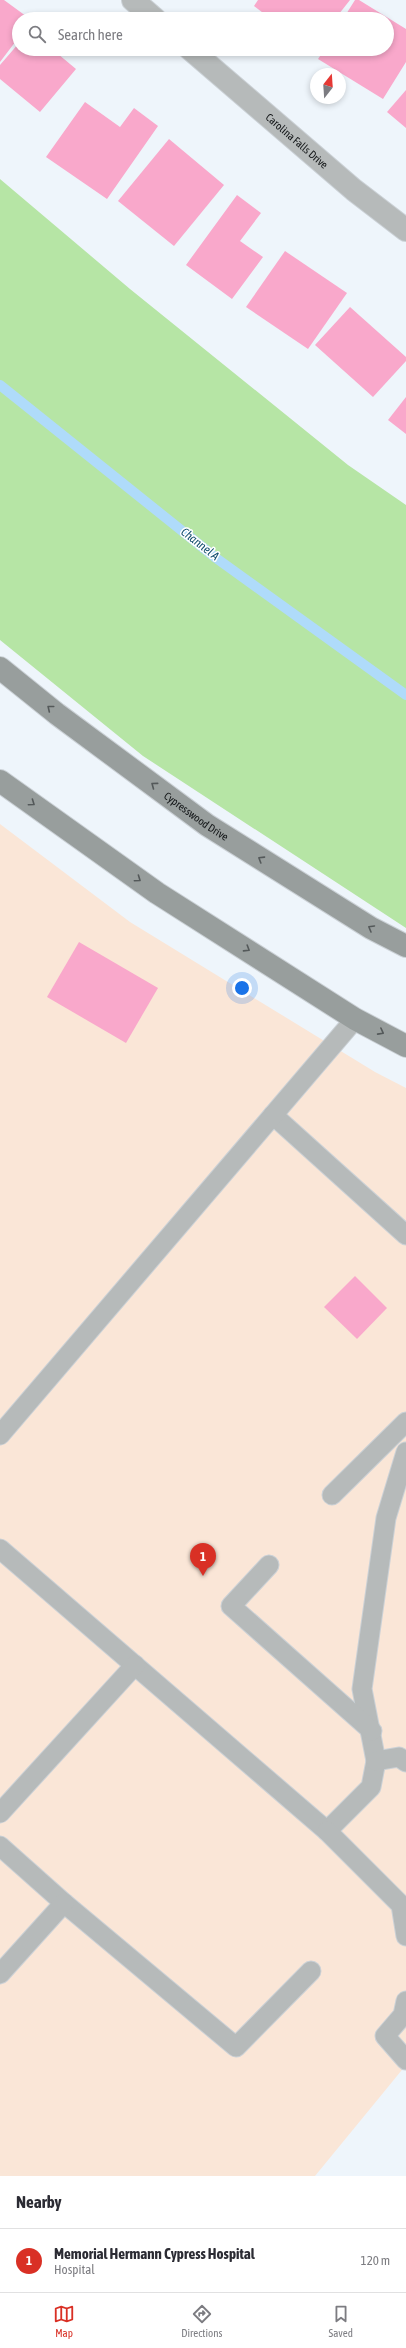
<!DOCTYPE html>
<style>
body{margin:0;font-family:"Asap Condensed",sans-serif;background:#f2f2f3;color:#2b2b33}
.compass{position:absolute;left:310px;top:68px;width:36px;height:36px;border-radius:50%;background:#fff;box-shadow:0 2px 6px #0003;rotate:17deg}
.you{position:absolute;left:242px;top:988px;width:14px;height:14px;margin:-10px;border:3px solid #fff;border-radius:50%;background:#1a73e8;box-shadow:0 0 0 6px #1a73e833}
.badge{display:grid;place-items:center;width:26px;height:26px;border-radius:50%;background:#d93025;color:#fff;font-size:13px;font-weight:700}
.pin{position:absolute;translate:-50% -33px;filter:drop-shadow(0 1px 2px #0008)}
.pin::after{content:'';position:absolute;top:21px;width:14px;height:12px;background:inherit;clip-path:polygon(0 0,100% 0,50% 100%)}
.list{margin:0;padding:0;list-style:none}
h2{display:flex;justify-content:space-between;align-items:center;height:52px;margin:0;padding:0 16px;font-size:17px}
h2 small{font-size:13px;font-weight:400;color:#7c7c81}
.list li{display:grid;grid-template-columns:26px 1fr auto;gap:12px;align-items:center;box-sizing:border-box;height:64px;padding:0 16px;border-top:1px solid #e1e1e2}
.list b{display:block;font-size:15px;white-space:nowrap}
.list p{margin:0;font-size:13px;white-space:nowrap;color:#7c7c81}
.list em{font-size:13px;font-style:normal;color:#7c7c81}
.icon{flex:none;width:22px;height:22px;fill:none;stroke:currentColor;stroke-width:2;stroke-linecap:round;stroke-linejoin:round}
.map{position:relative;flex:none;width:406px;height:2176px;overflow:hidden}
.search{position:absolute;background:#fff;box-shadow:0 2px 6px #0003;left:12px;right:12px;top:12px;height:44px;display:flex;align-items:center;gap:10px;box-sizing:border-box;padding:0 14px;border-radius:22px;color:#7c7c81;font-size:15px}
.sheet{height:116px;background:#fff}
nav{display:flex;justify-content:space-around;align-items:center;box-sizing:border-box;height:56px;border-top:1px solid #e1e1e2;background:#fff;font-size:11px;color:#7c7c81}
nav a{display:grid;justify-items:center;gap:2px}
nav .on{color:#d93025}
.map>svg:first-child{display:block}
</style>
<div class="map">
<svg width="406" height="2176" viewBox="0 0 406 2176">
<rect width="100%" height="100%" fill="#eef5fb"/>
<polygon fill="#fae6d7" points="0,824 130,922 375,1072 406,1088 406,2065 315,2176 0,2176"/>
<polygon fill="#b6e5a5" points="0,179 130,289 348,465 406,505 406,928 143,756 0,640"/>
<g fill="none" stroke-linecap="round" stroke-linejoin="round">
<polyline stroke="#afdbfa" stroke-width="10" points="0,385 216,558 406,695"/>
</g>
<g fill="#f9a8cb">
<polygon points="0,0 4,0 30,19 19,19 19,37 0,62"/>
<polygon points="258,0 350,0 335,19 271,19 254,6"/>
<polygon points="355,0 359,0 406,29 406,62 383,99 318,59 325,49 387,49 387,19 343,19"/>
<polygon points="19,43 19,49 52,49 76,69 40,112 0,79 0,65"/>
<polygon points="406,90 406,128 387,112"/>
<polygon points="85,102 120,127 134,108 158,126 107,199 46,157"/>
<polygon points="169,139 224,185 174,246 118,201"/>
<polygon points="237,195 261,213 240,241 263,257 232,299 186,265"/>
<polygon points="285,251 347,293 308,349 246,307"/>
<polygon points="350,307 406,357 406,361 373,397 315,345"/>
<polygon points="406,397 406,434 388,420"/>
<polygon points="79,942 158,988 126,1043 47,997"/>
<polygon points="355,1276 387,1308 357,1339 324,1307"/>
</g>
<g fill="none" stroke-linecap="round" stroke-linejoin="round">
<g stroke="#cbd1d6" stroke-width="21">
<g id="service">
<polyline points="273,1115 406,1235"/>
<polyline points="0,1435 355,1019"/>
<polyline points="332,1495 406,1422"/>
<polyline points="0,1549 327,1831 371,1787 376,1761 362,1689 386,1518 406,1452"/>
<polyline points="269,1565 231,1606 372,1731"/>
<polyline points="376,1761 399,1757 406,1762"/>
<polyline points="0,1813 135,1665"/>
<polyline points="327,1831 401,1905 406,1936"/>
<polyline points="0,1846 64,1903 236,2047 311,1971"/>
<polyline points="0,1974 64,1903"/>
<polyline points="406,2001 403,2015 385,2036 406,2060"/>
</g>
</g>
<g stroke="#cbd1d6" stroke-width="24">
<g id="minor">
<polyline points="133,0 155,19"/>
<path id="s1" d="M190 49 354 190 406 230"/>
</g>
</g>
<g stroke="#cbd1d6" stroke-width="24">
<g id="secondary">
<path id="s2" d="M0 668 57 714 207 825 371 928 406 946"/>
<polyline points="0,781 157,893 355,1019 406,1046"/>
</g>
</g>
<use href="#service" stroke="#b6baba" stroke-width="19"/>
<use href="#minor" stroke="#b6baba" stroke-width="22"/>
<use href="#secondary" stroke="#989e9d" stroke-width="22"/>
</g>
<defs><path id="oneway-chevron" d="M-2-3.5L2.5 0L-2 3.5" fill="none" stroke-width="1.6" stroke-linecap="round" stroke-linejoin="round"/></defs>
<g stroke="#54595a">
<use href="#oneway-chevron" transform="translate(50 708) rotate(-141)"/>
<use href="#oneway-chevron" transform="translate(154 785) rotate(-143)"/>
<use href="#oneway-chevron" transform="translate(32 803) rotate(35)"/>
<use href="#oneway-chevron" transform="translate(261 859) rotate(-148)"/>
<use href="#oneway-chevron" transform="translate(138 879) rotate(35)"/>
<use href="#oneway-chevron" transform="translate(371 928) rotate(-150)"/>
<use href="#oneway-chevron" transform="translate(247 949) rotate(32)"/>
<use href="#oneway-chevron" transform="translate(381 1032) rotate(28)"/>
</g>
<g text-anchor="middle" dominant-baseline="central" stroke-width="3" stroke-linejoin="round" paint-order="stroke">
<g font-size="11" fill="#111416" stroke="#fff">
<text stroke="none"><textPath href="#s1" startOffset="141">Carolina Falls Drive</textPath></text>
<text stroke="none"><textPath href="#s2" startOffset="246">Cypresswood Drive</textPath></text>
</g>
<g font-size="12" font-style="italic" fill="#104c6d" stroke="#fff">
<text transform="translate(200 544) rotate(38)">Channel A</text>
</g>
</g>
</svg>
<svg class="compass" viewBox="-18 -18 36 36"><path d="M0-13l5 13h-10z" fill="#e53935"/><path d="M0 13l5-13h-10z" fill="#7c7c81"/></svg>
<div class="you"></div>
<div class="pin badge" style="left:203px;top:1576px">1</div>
<div class="search"><svg class="icon" aria-label="search" viewBox="0 0 24 24"><circle cx="10" cy="10" r="6"/><path d="M15 15l6 6"/></svg>Search here</div>
</div>
<section class="sheet">
<h2>Nearby<small></small></h2>
<ul class="list">
<li><span class="badge">1</span><div><b>Memorial Hermann Cypress Hospital</b><p>Hospital</p></div><em>120 m</em></li>
</ul>
</section>
<nav>
<a class="on"><svg class="icon" aria-label="map" viewBox="0 0 24 24"><path d="M3 6l6-2 6 2 6-2v14l-6 2-6-2-6 2zM9 4v14M15 6v14"/></svg>Map</a>
<a><svg class="icon" aria-label="directions" viewBox="0 0 24 24"><path d="M12 3l9 9-9 9-9-9zM9 14v-3h6M13 9l2 2-2 2"/></svg>Directions</a>
<a><svg class="icon" aria-label="saved" viewBox="0 0 24 24"><path d="M7 4h10v16l-5-4-5 4z"/></svg>Saved</a>
</nav>
